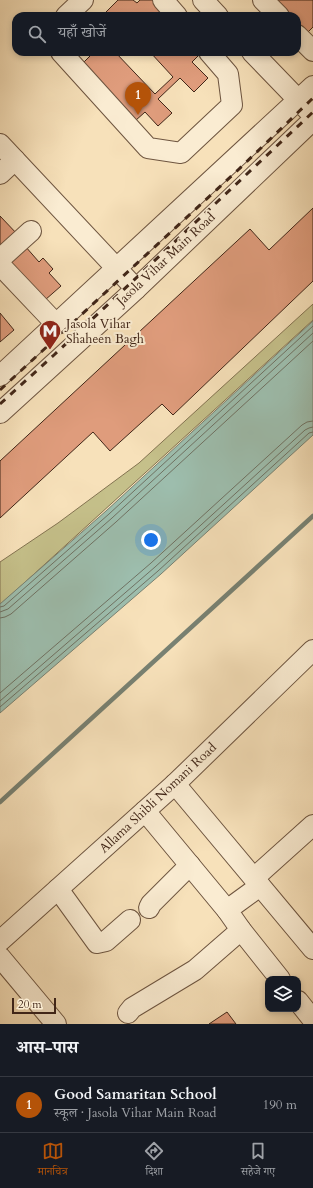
<!DOCTYPE html>
<html lang="hi">
<meta charset="utf-8">
<style>
body{margin:0;font-family:Cardo,"Noto Serif Devanagari",serif;background:#20242c;color:#f1f3f6}
.controls{position:absolute;right:12px;bottom:12px;display:grid;overflow:hidden;border-radius:8px;box-shadow:0 2px 6px #0003}
.controls button{width:36px;height:36px;display:grid;place-items:center;padding:0;border:0;border-bottom:1px solid #363941;background:#171b24;color:#f1f3f6;font:20px sans-serif}
.scale{position:absolute;left:12px;bottom:10px;width:44px;box-sizing:border-box;padding-left:4px;border:2px solid #412618;border-top:0;font-size:11px;line-height:14px;white-space:nowrap;color:#412618;-webkit-text-stroke:3px #faecd2;paint-order:stroke}
.you{position:absolute;left:151px;top:540px;width:14px;height:14px;margin:-10px;border:3px solid #fff;border-radius:50%;background:#1a73e8;box-shadow:0 0 0 6px #1a73e833}
.badge{display:grid;place-items:center;width:26px;height:26px;border-radius:50%;background:#b45309;color:#fff;font-size:13px;font-weight:700}
.pin{position:absolute;translate:-50% -33px;filter:drop-shadow(0 1px 2px #0008)}
.pin::after{content:'';position:absolute;top:21px;width:14px;height:12px;background:inherit;clip-path:polygon(0 0,100% 0,50% 100%)}
.list{margin:0;padding:0;list-style:none}
h2{display:flex;justify-content:space-between;align-items:center;height:52px;margin:0;padding:0 16px;font-size:17px}
h2 small{font-size:13px;font-weight:400;color:#9ea1a6}
.list li{display:grid;grid-template-columns:26px 1fr auto;gap:12px;align-items:center;box-sizing:border-box;height:56px;padding:0 16px;border-top:1px solid #363941}
.list b{display:block;font-size:15px;white-space:nowrap}
.list p{margin:0;font-size:13px;white-space:nowrap;color:#9ea1a6}
.list em{font-size:13px;font-style:normal;color:#9ea1a6}
.icon{flex:none;width:22px;height:22px;fill:none;stroke:currentColor;stroke-width:2;stroke-linecap:round;stroke-linejoin:round}
.map{position:relative;flex:none;width:313px;height:1024px;overflow:hidden}
.search{position:absolute;background:#171b24;box-shadow:0 2px 6px #0003;left:12px;right:12px;top:12px;height:44px;display:flex;align-items:center;gap:10px;box-sizing:border-box;padding:0 14px;border-radius:12px;color:#9ea1a6;font-size:15px}
.sheet{height:108px;background:#171b24}
nav{display:flex;justify-content:space-around;align-items:center;box-sizing:border-box;height:56px;border-top:1px solid #363941;background:#171b24;font-size:11px;color:#9ea1a6}
nav a{display:grid;justify-items:center;gap:2px}
nav .on{color:#b45309}
.map>svg:first-child{display:block}
</style>
<div class="map">
<svg width="313" height="1024" viewBox="0 0 313 1024">
<rect width="100%" height="100%" fill="#f7e1ba"/>
<filter id="stains"><feTurbulence type="fractalNoise" baseFrequency=".005" numOctaves="4"/><feColorMatrix values="0 0 0 0 .2 0 0 0 0 .09 0 0 0 0 .02 0 0 0 .5 -.17"/></filter>
<radialGradient id="worn" r=".72"><stop offset=".6" stop-color="#630" stop-opacity="0"/><stop offset="1" stop-color="#630" stop-opacity=".3"/></radialGradient>
<polygon fill="#c5c08a" stroke="#837351" points="313,304 313,320 0,605 0,562 58,523 139,463"/>
<polygon fill="#9dbeae" stroke="#788172" points="313,321 313,435 161,574 0,713 0,604 106,511"/>
<g fill="none" stroke-linecap="round" stroke-linejoin="round">
<g stroke="#6f7263" stroke-width="1">
<polyline points="0,607 4,606 109,514 313,326"/>
<polyline points="0,612 8,609 112,518 313,333"/>
<polyline points="0,618 5,617 11,614 116,522 313,341"/>
<polyline points="0,693 151,563 302,425 307,422 313,421"/>
<polyline points="0,701 155,567 305,430 309,428 313,427"/>
<polyline points="0,707 158,571 309,433 313,432"/>
</g>
<polyline stroke="#788172" stroke-width="4.5" points="0,802 313,516"/>
</g>
<g fill="#df9c7c" stroke="#412618">
<polygon points="118,0 133,0 137,3 140,0 153,0 168,16 102,16"/>
<polygon points="270,0 313,0 313,27 305,35 297,26 297,16 286,16"/>
<polygon points="90,52 115,52 155,94 173,77 150,52 202,52 192,62 208,78 194,92 180,78 158,99 172,113 158,126 145,112 135,121 81,65 92,54"/>
<polygon points="313,208 313,281 173,415 162,404 110,451 93,432 0,518 0,461 250,229 269,250"/>
<polygon points="0,216 19,236 0,248"/>
<polygon points="25,246 39,262 43,258 53,269 49,273 61,286 45,300 9,260"/>
<polygon points="0,313 14,330 0,342"/>
<polygon points="227,1012 236,1024 209,1024"/>
</g>
<g fill="none" stroke-linecap="round" stroke-linejoin="round">
<g stroke="#6e5540" stroke-width="22">
<g id="minor">
<polyline points="163,0 177,16"/>
<polyline points="203,0 218,16"/>
<polyline points="263,0 279,16"/>
<polyline points="66,16 83,0"/>
<polyline points="297,35 313,51"/>
<polyline points="61,52 148,148 181,153 232,105 228,74 209,52"/>
<polyline points="252,52 308,110"/>
<polyline points="0,144 136,289"/>
<polyline points="0,174 15,160"/>
<polyline points="0,259 31,231"/>
<polyline points="0,265 56,324"/>
<polyline points="0,376 313,86"/>
<polyline points="0,413 136,289 313,120"/>
<polyline points="175,784 313,949"/>
<polyline points="145,811 227,910"/>
<polyline points="254,878 313,825"/>
<polyline points="260,886 227,910 241,930 280,979"/>
<polyline points="58,889 97,943 106,941 130,920"/>
<polyline points="149,908 151,904 190,865"/>
<polyline points="0,941 175,784 313,650"/>
<polyline points="0,957 56,1024"/>
<polyline points="298,1001 313,1020"/>
<polyline points="128,1013 132,1008 195,970 241,930"/>
</g>
</g>
<use href="#minor" stroke="#faecd2" stroke-width="20"/>
<g stroke="#412618" stroke-width="3" stroke-dasharray="7 7" stroke-linecap="butt">
<polyline points="0,390 238,170 313,98"/>
<polyline points="0,404 54,355 313,112"/>
</g>
</g>
<defs>
<g id="metro-pin" transform="scale(1.15)"><path d="M0 17L-7.5 6A9.5 9.5 0 1 1 7.5 6Z" fill="#8f2418" stroke="#faecd2"/><path d="M-5.5 5V-5H-3L0 0L3-5H5.5V5H3V-.5L0 4L-3-.5V5Z" fill="#fff"/></g>
</defs>
<g fill-rule="evenodd">
<use href="#metro-pin" x="50" y="331"/>
</g>
<g text-anchor="middle" dominant-baseline="central" stroke-width="4" stroke-linejoin="round" paint-order="stroke">
<g font-size="13" fill="#412618" stroke="#faecd2">
<text transform="translate(166 259) rotate(-43)">Jasola Vihar Main Road</text>
<text transform="translate(158 798) rotate(-43)">Allama Shibli Nomani Road</text>
</g>
<g font-size="13" fill="#412618" stroke="#faecd2" text-anchor="start">
<text x="66" y="324">Jasola Vihar<tspan x="66" dy="15">Shaheen Bagh</tspan></text>
</g>
</g>
<rect width="100%" height="100%" filter="url(#stains)"/>
<rect width="100%" height="100%" fill="url(#worn)"/>
</svg>
<div class="controls">
<button><svg class="icon" aria-label="layers" viewBox="0 0 24 24"><path d="M12 4l9 5-9 5-9-5zM3 14l9 5 9-5"/></svg></button>
</div>
<div class="scale">20 m</div>
<div class="you"></div>
<div class="pin badge" style="left:138px;top:115px">1</div>
<div class="search"><svg class="icon" aria-label="search" viewBox="0 0 24 24"><circle cx="10" cy="10" r="6"/><path d="M15 15l6 6"/></svg>यहाँ खोजें</div>
</div>
<section class="sheet">
<h2>आस-पास<small></small></h2>
<ul class="list">
<li><span class="badge">1</span><div><b>Good Samaritan School</b><p>स्कूल · Jasola Vihar Main Road</p></div><em>190 m</em></li>
</ul>
</section>
<nav>
<a class="on"><svg class="icon" aria-label="map" viewBox="0 0 24 24"><path d="M3 6l6-2 6 2 6-2v14l-6 2-6-2-6 2zM9 4v14M15 6v14"/></svg>मानचित्र</a>
<a><svg class="icon" aria-label="directions" viewBox="0 0 24 24"><path d="M12 3l9 9-9 9-9-9zM9 14v-3h6M13 9l2 2-2 2"/></svg>दिशा</a>
<a><svg class="icon" aria-label="saved" viewBox="0 0 24 24"><path d="M7 4h10v16l-5-4-5 4z"/></svg>सहेजे गए</a>
</nav>
